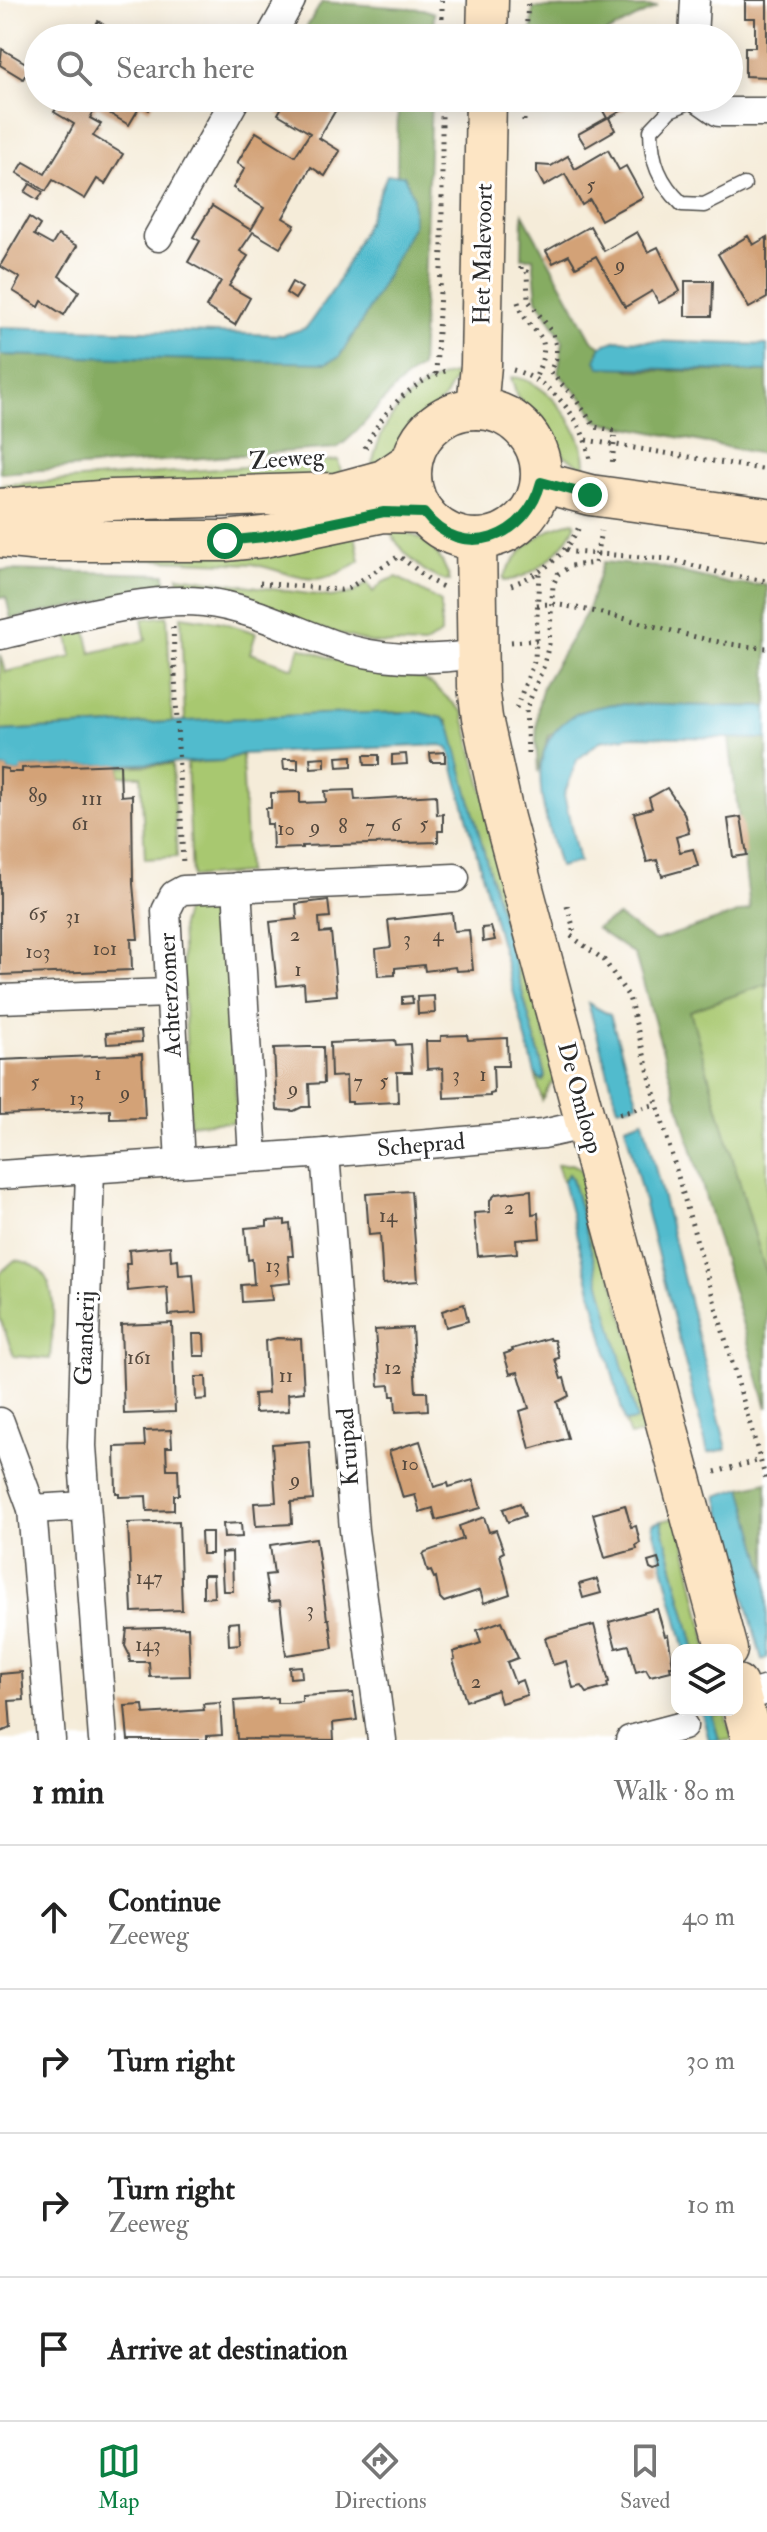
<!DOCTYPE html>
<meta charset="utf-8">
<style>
body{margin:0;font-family:"IM FELL Double Pica",serif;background:#f2f2f2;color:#222}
.controls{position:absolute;right:24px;bottom:24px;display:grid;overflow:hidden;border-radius:16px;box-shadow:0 4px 20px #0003}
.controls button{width:72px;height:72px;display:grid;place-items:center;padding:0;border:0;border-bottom:2px solid #e0e0e0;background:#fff;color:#222;font:40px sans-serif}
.stop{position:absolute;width:24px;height:24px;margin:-18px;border:6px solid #0b8043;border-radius:50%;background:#fff}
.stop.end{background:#0b8043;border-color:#fff;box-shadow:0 2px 8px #0008}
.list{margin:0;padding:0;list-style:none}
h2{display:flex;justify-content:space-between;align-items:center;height:104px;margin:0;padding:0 32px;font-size:34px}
h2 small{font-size:26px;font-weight:400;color:#767676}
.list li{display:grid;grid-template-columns:52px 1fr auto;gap:24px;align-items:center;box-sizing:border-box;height:144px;padding:0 32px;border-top:2px solid #e0e0e0}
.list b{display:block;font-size:30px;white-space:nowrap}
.list p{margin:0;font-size:26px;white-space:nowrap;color:#767676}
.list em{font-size:26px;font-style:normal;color:#767676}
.icon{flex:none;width:44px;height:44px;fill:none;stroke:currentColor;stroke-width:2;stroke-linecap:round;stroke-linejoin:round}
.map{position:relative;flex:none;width:767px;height:1740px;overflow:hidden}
.search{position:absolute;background:#fff;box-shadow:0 4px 20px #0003;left:24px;right:24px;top:24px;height:88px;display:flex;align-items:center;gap:20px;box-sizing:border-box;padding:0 28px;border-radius:44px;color:#767676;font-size:30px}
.sheet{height:680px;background:#fff}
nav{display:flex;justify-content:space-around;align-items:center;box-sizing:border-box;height:112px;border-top:2px solid #e0e0e0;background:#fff;font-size:22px;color:#767676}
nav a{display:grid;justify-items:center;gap:4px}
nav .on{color:#0b8043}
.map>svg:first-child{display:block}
</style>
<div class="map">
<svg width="767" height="1740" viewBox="0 0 767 1740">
<rect width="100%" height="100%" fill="#fff"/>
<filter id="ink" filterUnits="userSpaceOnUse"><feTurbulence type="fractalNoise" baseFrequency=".0125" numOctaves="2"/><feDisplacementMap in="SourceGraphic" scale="16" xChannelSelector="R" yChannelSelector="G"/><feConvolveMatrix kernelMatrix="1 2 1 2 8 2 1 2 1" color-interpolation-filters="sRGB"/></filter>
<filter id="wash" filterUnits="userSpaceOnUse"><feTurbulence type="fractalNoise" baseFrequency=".006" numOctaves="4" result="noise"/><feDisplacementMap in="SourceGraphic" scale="32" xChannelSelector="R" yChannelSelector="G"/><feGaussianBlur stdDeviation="1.8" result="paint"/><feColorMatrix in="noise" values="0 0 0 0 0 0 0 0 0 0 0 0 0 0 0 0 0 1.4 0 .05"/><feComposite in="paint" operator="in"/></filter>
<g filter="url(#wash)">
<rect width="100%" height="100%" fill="#f5ecd9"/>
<g fill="#a8c870" stroke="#6a7a4e" stroke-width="2">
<path d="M453 374 456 377 443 400 416 423 399 449 371 472C378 424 406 386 453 374Z"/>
<path d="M511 377C548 378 587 434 585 468L565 456 544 426 517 397Z"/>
<polygon points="338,460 343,479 0,500 0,485"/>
<path d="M574 522 575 526C562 552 534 578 504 581L503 578C516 552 543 526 574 522Z"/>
<path d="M387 528C420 533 440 547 450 581 425 579 399 548 387 528Z"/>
<path d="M354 529 360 561C312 593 301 574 252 564L44 555Z"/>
<polygon points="178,576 331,597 353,593 367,583 373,592 383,582 397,577 441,602 441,634 424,645 371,643 179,587"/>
<polygon points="167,616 172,722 0,731 0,654 5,672 72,657 68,635 86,631 91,653 146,640 142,619"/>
<polygon points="181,616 222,622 256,633 250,653 293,668 300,647 364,670 420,678 433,685 463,712 557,1082 551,1083 542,1100 535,1073 540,1080 544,1080 545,1075 448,721 417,712 401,712 185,722"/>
<polygon points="242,754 247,873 192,877 187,763 222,761"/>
<polygon points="172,764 177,857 145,859 141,776 120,776 120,767"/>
<path d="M198 905C213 905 220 910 228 922L237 1122 190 1124 181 925 185 911Z"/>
<polygon points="767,965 767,1333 669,999"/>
<polygon points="572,1164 580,1168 654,1422 647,1432 630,1436 625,1422 636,1420 572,1179 568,1174 563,1182 557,1165"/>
<path d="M15 1260C66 1266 52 1322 50 1359L14 1356 0 1318V1273Z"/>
<polygon points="679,1517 708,1650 695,1650 661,1521"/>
<polygon points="711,1710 715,1710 717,1715 725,1713 732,1740 719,1740"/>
</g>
<g fill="#86ac62" stroke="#586c46" stroke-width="2">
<polygon points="322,2 423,9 434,13 433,38 300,38"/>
<polygon points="657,7 597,38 532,38 533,8"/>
<path d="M398 98H431L421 368C386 388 369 426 337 448L0 473V355L339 357 364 317 413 225 404 175H397Z"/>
<polygon points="523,214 592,340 601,346 598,352 630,370 767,372 767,455 597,421 586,402 558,373 563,341 537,299 533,258 522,258"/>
<polygon points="603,562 659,567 731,584 767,585 767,707 612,704 549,735 538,772 536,741 538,706 543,686 587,612"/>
<polygon points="0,570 165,574 166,588 11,619 6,597 0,598"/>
<polygon points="729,738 767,739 767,984 690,1011 767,1277 767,1408 635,955 596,928 618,916 654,941 750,909"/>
<polygon points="767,1482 767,1578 742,1488"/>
</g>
<g fill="#51bbcd" stroke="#3e737c" stroke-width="2">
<polygon points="387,175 404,175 413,196 413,225 364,318 339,357 326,363 0,355 0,327 283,335 306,328 335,287 366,225"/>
<polygon points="617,340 767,345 767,372 600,367 596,361 601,346"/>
<path d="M612 704 767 707V739L632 736 600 741 577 760 564 795 579 862 559 867C546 815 517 747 576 714 586 708 601 707 612 704Z"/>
<polygon points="417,712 443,718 450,726 545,1076 542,1081 535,1073 449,749 442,745 242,754 222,761 23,768 22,772 8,772 8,769 0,768 0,731 318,714"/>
<polygon points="588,1003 610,1015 638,1103 618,1108"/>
<polygon points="643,1120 727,1449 708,1453 625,1126"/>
<polygon points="568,1174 572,1179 637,1420 625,1422 563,1182"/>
<polygon points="742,1488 767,1578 767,1658 762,1660 717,1496"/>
<polygon points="661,1521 695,1650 685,1650 652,1524"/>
<polygon points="701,1710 711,1710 719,1740 709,1740"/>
</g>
<g id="blocks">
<g fill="#d3a277">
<polygon points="745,0 767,0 767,77 745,76 745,47 755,47 755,18 745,18"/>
<polygon points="98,21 125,38 98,38 90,33"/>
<polygon points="2,49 31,66 23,79 0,65"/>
<polygon points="63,98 89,100 90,98 157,98 149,110 141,105 129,125 97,106 90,118 101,124 93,136 123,154 105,184 97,179 85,199 53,180 46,191 17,173 24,162 45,174 63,144 74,124 54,112"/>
<polygon points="287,98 343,98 319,138 340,151 325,176 311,167 283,218 295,225 280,248 253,232 240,251 248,256 229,286 250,298 235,325 206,307 221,281 188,262 200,241 193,237 212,206 251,230 264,208 233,188 245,168 237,163 256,132 295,156 310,133 278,114"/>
<polygon points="586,98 644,98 609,118 615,130 586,147 578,134 607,118 596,98 589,102"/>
<polygon points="608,150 619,170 626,166 643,197 601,220 590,200 582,205 565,174 544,186 537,173 537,165 551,166 568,156 575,169"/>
<polygon points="30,184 43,192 38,200 25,192"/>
<polygon points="29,217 40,225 34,235 52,245 58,235 77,246 59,276 79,291 64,315 42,301 39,307 13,291 20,278 0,266"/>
<polygon points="590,226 604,251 637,232 648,252 658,247 680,291 659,303 652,291 625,307 596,256 576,267 569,255 553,263 546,251"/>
<polygon points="748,236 753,245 767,237 767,298 749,308 718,254"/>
<polygon points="685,281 713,281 712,316 685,316"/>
<polygon points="292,282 302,288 295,299 286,293"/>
<polygon points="445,752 445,762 431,762 430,753"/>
<polygon points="406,754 407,764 392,765 392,755"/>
<polygon points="364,755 379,755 379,765 365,765"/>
<polygon points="352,756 352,766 338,767 337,757"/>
<polygon points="325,757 325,767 311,768 310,758"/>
<polygon points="283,759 298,759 298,769 284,769"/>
<polygon points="120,764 121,796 132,795 133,884 138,939 131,939 132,970 0,975 0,768 8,769 8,772 22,772 22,768"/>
<polygon points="667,788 684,813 689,833 676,837 680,852 693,849 698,866 662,876 657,860 647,862 634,813 652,808 649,798"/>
<polygon points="354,790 355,800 436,795 437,815 443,814 443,831 438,831 438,842 302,846 302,848 273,849 272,824 267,824 266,808 271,808 271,793 300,792 300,803 326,802 325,791"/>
<polygon points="741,817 747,855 733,857 728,819"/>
<polygon points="328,900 330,917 319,918 320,933 331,932 337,995 305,998 304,983 277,986 270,922 297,919 296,904"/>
<polygon points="452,913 454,931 469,930 473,970 456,971 455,967 425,971 424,965 395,968 395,975 378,976 376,949 391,947 388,920"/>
<polygon points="491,927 495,940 483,942 482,928"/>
<polygon points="412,996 413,1003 402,1004 402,997"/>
<polygon points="434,996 435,1013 418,1014 417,997"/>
<polygon points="141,1031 142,1042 107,1044 106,1033"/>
<polygon points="467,1035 468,1040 507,1038 508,1066 493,1066 494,1093 490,1094 490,1096 444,1098 443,1068 427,1069 426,1041 441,1041 441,1036"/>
<polygon points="395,1040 396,1045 410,1044 412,1072 397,1072 398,1102 352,1104 352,1102 347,1102 346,1076 331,1077 330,1043"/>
<polygon points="308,1047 323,1047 324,1083 309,1084 310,1107 302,1107 294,1111 277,1110 274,1048"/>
<polygon points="142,1054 145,1118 110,1119 110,1110 0,1115 0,1060"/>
<polygon points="531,1190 532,1214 538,1213 540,1238 516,1240 517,1253 478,1256 474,1213 490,1212 490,1200 496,1194"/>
<polygon points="411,1191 418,1281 383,1284 380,1234 369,1235 366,1194"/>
<polygon points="285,1220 285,1225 290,1224 293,1256 288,1256 290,1283 270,1285 272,1300 242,1302 241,1285 254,1284 252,1259 248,1260 245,1228 267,1226 267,1221"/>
<polygon points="170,1246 171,1260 178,1259 179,1275 193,1274 196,1313 169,1315 167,1287 128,1291 126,1264 130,1264 129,1250"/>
<polygon points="464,1304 468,1321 446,1327 442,1311"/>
<polygon points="172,1323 175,1412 124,1414 121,1325"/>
<polygon points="412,1328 416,1392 427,1392 428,1410 396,1412 395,1396 391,1396 390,1385 379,1386 375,1330"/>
<polygon points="193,1334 204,1334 205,1356 194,1356"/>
<polygon points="277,1338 301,1339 304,1392 288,1394 289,1411 255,1413 254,1394 268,1393 265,1341"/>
<polygon points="549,1338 550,1340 554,1340 559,1358 555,1359 561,1379 564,1378 569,1396 557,1402 568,1438 530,1449 520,1411 529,1408 518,1372 510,1374 504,1354 513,1351 512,1349"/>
<polygon points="195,1377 206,1377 207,1399 196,1400"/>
<polygon points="171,1430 172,1447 166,1447 167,1469 178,1469 179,1495 174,1495 174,1510 147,1511 146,1496 119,1497 119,1493 116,1493 115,1447 145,1446 144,1431"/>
<polygon points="309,1441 313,1500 291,1502 292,1524 256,1526 254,1503 276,1502 272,1444"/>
<polygon points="420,1441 434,1487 448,1483 449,1487 473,1480 481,1508 436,1520 433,1508 420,1512 415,1495 403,1498 389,1451"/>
<polygon points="520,1503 525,1516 508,1522 503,1509"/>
<polygon points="625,1505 631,1527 636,1526 640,1543 636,1545 637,1549 605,1558 593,1514"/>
<polygon points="484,1517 489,1532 496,1530 504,1552 500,1554 510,1594 484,1603 480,1590 444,1602 440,1598 436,1577 434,1578 431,1571 428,1572 423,1555 425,1552 463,1539 459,1526"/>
<polygon points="179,1521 182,1610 132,1612 128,1523"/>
<polygon points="241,1523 242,1537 224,1538 223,1524"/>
<polygon points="201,1532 212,1532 212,1554 202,1554"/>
<polygon points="316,1538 327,1619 329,1619 333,1648 286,1655 280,1601 269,1602 265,1575 274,1574 270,1545"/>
<polygon points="232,1552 233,1591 223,1591 221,1553"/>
<polygon points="658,1559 661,1569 654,1571 650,1569 648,1562"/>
<polygon points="203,1575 213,1575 214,1597 203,1598"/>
<polygon points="597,1579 601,1593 583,1598 579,1584"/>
<polygon points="657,1609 665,1636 668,1635 673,1666 670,1666 671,1671 650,1676 646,1669 636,1672 629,1645 616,1648 609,1622"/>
<polygon points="502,1621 518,1658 507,1662 515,1683 522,1680 527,1695 501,1703 497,1690 466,1701 453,1660 455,1659 453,1652 481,1643 477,1630"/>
<polygon points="239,1622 240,1644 229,1645 228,1623"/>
<polygon points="594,1625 609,1682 607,1683 608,1687 587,1693 582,1686 573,1688 566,1661 553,1665 545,1638"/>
<polygon points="188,1627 190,1676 150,1677 149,1662 130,1662 129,1654 125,1646 127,1629"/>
<polygon points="301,1666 302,1677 290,1678 289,1667"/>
<polygon points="22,1672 24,1700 9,1701 11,1728 0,1732 0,1674"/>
<polygon points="353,1693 357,1720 333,1723 334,1740 237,1739 234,1701 277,1698 277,1703 287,1703 302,1702 302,1696"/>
<polygon points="220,1703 222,1735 207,1736 207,1740 128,1740 125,1706 143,1705 144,1714 204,1710 203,1704"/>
</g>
</g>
</g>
<g filter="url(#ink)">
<use href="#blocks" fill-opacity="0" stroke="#494845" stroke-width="2"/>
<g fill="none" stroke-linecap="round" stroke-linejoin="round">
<g stroke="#494845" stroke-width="17">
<path id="lane" d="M699 98 670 110 651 130C651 161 659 182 682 204L704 205 744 185"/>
</g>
<g stroke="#494845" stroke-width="31">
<g id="street">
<polyline points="270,38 291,0"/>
<polyline points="693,38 695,0"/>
<polyline points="699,98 719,112 767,112"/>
<polyline points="158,237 236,98"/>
<path d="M0 635C62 622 141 595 204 602 249 607 290 629 332 644 379 661 427 661 477 654"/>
<polyline points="237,887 253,1157"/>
<polyline points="0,999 169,993"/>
<polyline points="325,1153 354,1530 382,1740"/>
<polyline points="180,1162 166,911 174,895 183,890 455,878"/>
<polyline points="90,1169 82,1446 103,1740"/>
<polyline points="0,1175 325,1153 543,1134 588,1124"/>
<polyline points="0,1422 32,1509 51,1740"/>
<polyline points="32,1509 85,1506"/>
<polyline points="740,1698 767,1690"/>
<polyline points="630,1740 683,1726"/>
</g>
</g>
<g stroke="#494845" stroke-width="43">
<g id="secondary">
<polyline points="487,38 488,0"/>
<polyline points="477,409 481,365 486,98"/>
<circle cx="476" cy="474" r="65"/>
<polyline points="541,482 590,495 767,519"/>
<polyline points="0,509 112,500 336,493 384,480 412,461"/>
<polyline points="0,537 41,541 225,541 264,537 384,512 424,513"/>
<polyline points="476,539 478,686 482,718 504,818 727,1650"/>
<polyline points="737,1685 752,1740"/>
</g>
</g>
<g stroke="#494845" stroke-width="5" stroke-dasharray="2 6" stroke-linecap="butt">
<polyline points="442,0 442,38"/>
<polyline points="526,38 528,0"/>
<polyline points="524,121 524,98"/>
<polyline points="521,267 521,270 527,272 528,300 553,333 556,347 556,358 550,372 575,398 595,427 615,431 612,466"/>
<path d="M518 302C532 343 557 327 535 379"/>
<path d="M513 370C552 381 585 421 590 461"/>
<polyline points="436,374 442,249 442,98"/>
<polyline points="586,440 767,470"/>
<path d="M365 448C382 412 409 383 448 370"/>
<polyline points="566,549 572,552 669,559 728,575 767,581"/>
<polyline points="260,583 341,590 349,588 399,556 431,581 443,587"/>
<path d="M511 585C542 574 566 555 580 525"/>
<path d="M537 605C556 602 574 608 592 611 651 623 707 645 767 648"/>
<polyline points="173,627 183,865"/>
<polyline points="511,642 538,640"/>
<polyline points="516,708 535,659 539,573"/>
<polyline points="528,753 526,709 543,668 549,644 553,585 558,574 571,566 595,563 601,531"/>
<polyline points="567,906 573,926 573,935"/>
<polyline points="571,936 604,960 629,997 657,1104 767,1483"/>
<polyline points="619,1114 657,1104"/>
<polyline points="715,1472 761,1460"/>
</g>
<use href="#lane" stroke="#fff" stroke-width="14"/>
<use href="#street" stroke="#fff" stroke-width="28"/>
<use href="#secondary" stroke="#fde5c4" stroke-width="40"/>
</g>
</g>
<g fill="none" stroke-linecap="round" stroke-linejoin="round" filter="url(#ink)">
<path stroke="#0b8043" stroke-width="10" d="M225 541 264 537 384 512 424 513C462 563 527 538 541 482L590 495"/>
</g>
<g text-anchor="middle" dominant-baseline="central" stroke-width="6" stroke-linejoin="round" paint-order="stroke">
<g font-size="20" fill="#55493e">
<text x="591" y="184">5</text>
<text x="620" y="264">9</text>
<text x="38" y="795">89</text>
<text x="92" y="798">111</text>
<text x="80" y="823">61</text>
<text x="424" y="823">5</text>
<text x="396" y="824">6</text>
<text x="315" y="826">9</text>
<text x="343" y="826">8</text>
<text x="370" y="826">7</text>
<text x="286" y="828">10</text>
<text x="38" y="913">65</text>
<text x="73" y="916">31</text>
<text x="295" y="934">2</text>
<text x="438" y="934">4</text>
<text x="407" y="938">3</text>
<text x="105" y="948">101</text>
<text x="38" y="951">103</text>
<text x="298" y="969">1</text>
<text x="98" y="1073">1</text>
<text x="456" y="1074">3</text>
<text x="483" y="1074">1</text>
<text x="384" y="1080">5</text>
<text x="35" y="1081">5</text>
<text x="358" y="1081">7</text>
<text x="293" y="1088">9</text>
<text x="125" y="1092">9</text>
<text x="77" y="1098">13</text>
<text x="509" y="1207">2</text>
<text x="388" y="1215">14</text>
<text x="273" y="1265">13</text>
<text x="139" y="1357">161</text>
<text x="393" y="1367">12</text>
<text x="286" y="1375">11</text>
<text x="410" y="1463">10</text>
<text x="295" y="1479">9</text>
<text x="149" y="1577">147</text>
<text x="310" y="1609">3</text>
<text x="148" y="1644">143</text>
<text x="476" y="1681">2</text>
</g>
<g font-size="24" fill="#2b2b2b" stroke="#fff">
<text transform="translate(483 254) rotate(-89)">Het Malevoort</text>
<text transform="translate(287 459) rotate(-4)">Zeeweg</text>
<text transform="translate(170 995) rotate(-93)">Achterzomer</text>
<text transform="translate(580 1098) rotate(75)">De Omloop</text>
<text transform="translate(421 1145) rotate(-5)">Scheprad</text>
<text transform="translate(85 1338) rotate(-88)">Gaanderij</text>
<text transform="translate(348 1447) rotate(-94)">Kruipad</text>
</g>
</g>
</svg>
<div class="controls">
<button><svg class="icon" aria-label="layers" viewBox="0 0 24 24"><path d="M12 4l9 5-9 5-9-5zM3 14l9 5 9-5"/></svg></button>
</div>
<div class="stop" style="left:225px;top:541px"></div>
<div class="stop end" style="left:590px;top:495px"></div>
<div class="search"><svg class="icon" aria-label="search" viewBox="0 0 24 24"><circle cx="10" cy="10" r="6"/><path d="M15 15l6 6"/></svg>Search here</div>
</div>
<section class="sheet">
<h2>1 min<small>Walk · 80 m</small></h2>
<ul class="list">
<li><svg class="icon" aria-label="ahead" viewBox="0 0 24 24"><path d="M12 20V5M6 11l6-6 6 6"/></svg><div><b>Continue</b><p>Zeeweg</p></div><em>40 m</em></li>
<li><svg class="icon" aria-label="right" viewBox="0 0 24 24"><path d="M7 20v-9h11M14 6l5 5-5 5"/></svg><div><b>Turn right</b></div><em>30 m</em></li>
<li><svg class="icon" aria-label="right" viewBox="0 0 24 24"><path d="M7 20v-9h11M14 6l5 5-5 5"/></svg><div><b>Turn right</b><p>Zeeweg</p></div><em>10 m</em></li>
<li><svg class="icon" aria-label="arrive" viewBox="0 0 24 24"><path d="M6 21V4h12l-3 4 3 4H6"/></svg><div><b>Arrive at destination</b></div></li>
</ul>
</section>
<nav>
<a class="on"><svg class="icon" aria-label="map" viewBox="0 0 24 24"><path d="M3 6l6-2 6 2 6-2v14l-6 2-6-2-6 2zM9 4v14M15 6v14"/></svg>Map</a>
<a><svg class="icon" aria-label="directions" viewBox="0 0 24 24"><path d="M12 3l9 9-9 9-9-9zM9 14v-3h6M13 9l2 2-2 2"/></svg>Directions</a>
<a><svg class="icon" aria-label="saved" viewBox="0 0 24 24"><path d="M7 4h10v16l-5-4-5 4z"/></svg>Saved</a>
</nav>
